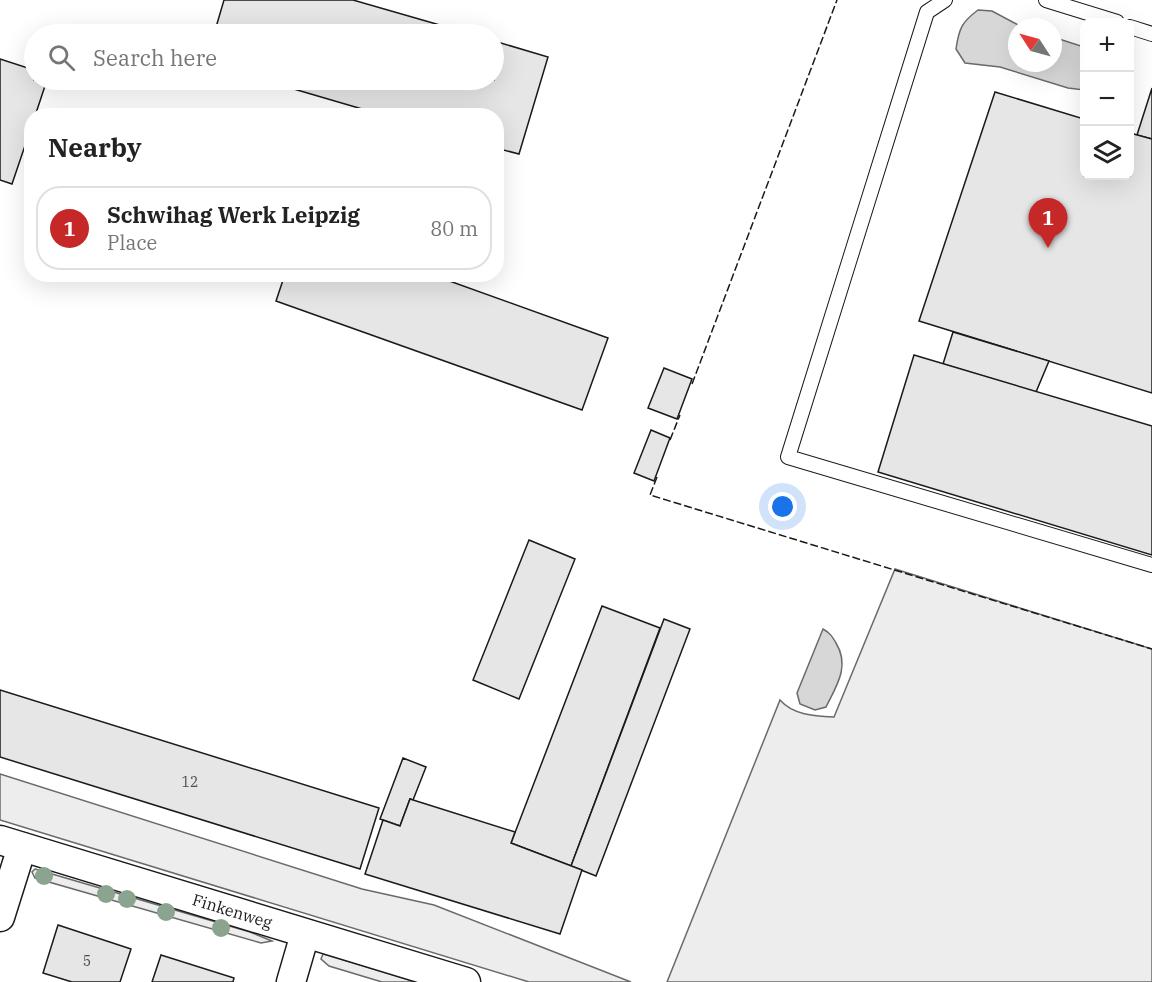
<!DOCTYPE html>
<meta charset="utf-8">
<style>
body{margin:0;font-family:"IBM Plex Serif",serif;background:#f2f2f2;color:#222}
.controls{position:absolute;right:18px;top:18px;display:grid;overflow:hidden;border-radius:12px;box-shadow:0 6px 24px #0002}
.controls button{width:54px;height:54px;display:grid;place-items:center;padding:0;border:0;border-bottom:2px solid #e0e0e0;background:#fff;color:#222;font:30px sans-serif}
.compass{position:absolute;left:1008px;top:18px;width:54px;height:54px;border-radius:50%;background:#fff;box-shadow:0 6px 24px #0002;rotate:306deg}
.you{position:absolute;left:783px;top:507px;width:21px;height:21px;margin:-15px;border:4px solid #fff;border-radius:50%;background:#1a73e8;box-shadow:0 0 0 9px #1a73e833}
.badge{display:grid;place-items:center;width:39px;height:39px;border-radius:50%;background:#c62828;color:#fff;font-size:20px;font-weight:700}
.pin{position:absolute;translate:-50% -50px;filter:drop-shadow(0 2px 3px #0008)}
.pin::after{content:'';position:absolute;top:32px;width:21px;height:18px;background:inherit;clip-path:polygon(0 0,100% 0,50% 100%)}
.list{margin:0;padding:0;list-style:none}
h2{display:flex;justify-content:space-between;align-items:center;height:78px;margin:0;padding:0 24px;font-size:26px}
h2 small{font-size:20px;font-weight:400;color:#767676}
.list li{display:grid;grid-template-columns:39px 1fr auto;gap:18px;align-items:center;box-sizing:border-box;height:84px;margin:0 12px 12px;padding:0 12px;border:2px solid #e0e0e0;border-radius:24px}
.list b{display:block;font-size:22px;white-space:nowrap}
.list p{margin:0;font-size:20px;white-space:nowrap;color:#767676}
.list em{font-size:20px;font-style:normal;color:#767676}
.icon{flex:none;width:33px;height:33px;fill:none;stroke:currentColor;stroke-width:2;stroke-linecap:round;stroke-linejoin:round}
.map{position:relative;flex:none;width:1152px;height:982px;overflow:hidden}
.search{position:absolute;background:#fff;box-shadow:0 6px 24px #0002;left:24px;top:24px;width:480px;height:66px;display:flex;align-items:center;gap:15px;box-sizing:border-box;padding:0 21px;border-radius:33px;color:#767676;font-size:22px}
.panel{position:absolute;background:#fff;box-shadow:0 6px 24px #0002;left:24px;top:108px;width:480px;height:174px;border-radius:24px}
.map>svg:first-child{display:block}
</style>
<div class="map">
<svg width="1152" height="982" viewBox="0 0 1152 982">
<rect width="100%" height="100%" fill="#fff"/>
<g fill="#ededed" stroke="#6a6a6a" stroke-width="1.5">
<path d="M895 569 1152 649V982H667L780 700C793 715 814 716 834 717Z"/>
<polygon points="0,774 362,889 434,905 631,982 529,982 0,820"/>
<polygon points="35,869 250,932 272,941 261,943 35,878 32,872"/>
<polygon points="323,954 327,955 417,982 382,982 329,966 321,959"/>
</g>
<g fill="#d7d7d7" stroke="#6a6a6a" stroke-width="1.5">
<path d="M978 10 992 11 1022 27H1017V63H1053V37L1084 47V90L1068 88 1000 67 965 63 956 49C959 28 962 22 978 10Z"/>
<path d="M823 629C830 633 832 636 836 643 850 666 837 685 826 707L815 710 800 704 797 693Z"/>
</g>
<g fill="#e6e6e6" stroke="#1a1a1a" stroke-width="1.5">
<polygon points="224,0 353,0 471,34 214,34"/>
<polygon points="494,41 548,57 519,154 496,148 496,116 386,116 263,80 494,80"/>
<polygon points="0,59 34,70 34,80 47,80 35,116 32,116 32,125 12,184 0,180"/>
<polygon points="1152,88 1152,139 1137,135"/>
<polygon points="995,92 1084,119 1084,176 1130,176 1130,133 1152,139 1152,393 919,321"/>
<polygon points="285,274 430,274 608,338 582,410 276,301"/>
<polygon points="953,332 1049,361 1036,392 943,364"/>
<polygon points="914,355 1152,426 1152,555 878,472"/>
<polygon points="664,368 692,379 677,419 648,408"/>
<polygon points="651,430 670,438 654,481 634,473"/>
<polygon points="529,540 575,559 519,699 473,680"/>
<polygon points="602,606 660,628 571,866 511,843"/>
<polygon points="664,619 690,629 596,876 571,866"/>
<polygon points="0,690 379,808 360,869 0,757"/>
<polygon points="403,758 426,767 413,800 410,799 400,826 380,819"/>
<polygon points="410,799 515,832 511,843 582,870 560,934 365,874 383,820 400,826"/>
<polygon points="58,925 131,949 120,982 72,982 43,973"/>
<polygon points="161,955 234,978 233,982 152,982"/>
</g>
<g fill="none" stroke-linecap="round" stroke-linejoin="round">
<g stroke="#1a1a1a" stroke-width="16">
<g id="service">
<polyline points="945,0 927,12 788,457 1152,565"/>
<polyline points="1046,0 1117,22"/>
<polyline points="1130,27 1152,34"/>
</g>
</g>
<g stroke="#1a1a1a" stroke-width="31">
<g id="minor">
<path id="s1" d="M0 840 466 982"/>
<polyline points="0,917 22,847"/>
<polyline points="291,982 305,934"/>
</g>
</g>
<use href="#service" stroke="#fff" stroke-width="14"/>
<use href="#minor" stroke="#fff" stroke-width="28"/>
<g stroke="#1a1a1a" stroke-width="1.5" stroke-dasharray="8 3" stroke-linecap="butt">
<polyline points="692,384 837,0"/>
<polyline points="670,440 680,415"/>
<polyline points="657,477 650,495 1152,649"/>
</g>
</g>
<g fill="#8aa48f">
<circle cx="44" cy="876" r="9"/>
<circle cx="106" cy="894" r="9"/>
<circle cx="127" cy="899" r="9"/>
<circle cx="166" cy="912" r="9"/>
<circle cx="221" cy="928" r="9"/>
</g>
<g text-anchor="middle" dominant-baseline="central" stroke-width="4.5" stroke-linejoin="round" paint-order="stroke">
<g font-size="14" fill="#4d4d4d">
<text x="190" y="782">12</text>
<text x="87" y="961">5</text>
</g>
<g font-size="16" fill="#1a1a1a" stroke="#fff">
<text stroke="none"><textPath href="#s1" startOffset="243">Finkenweg</textPath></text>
</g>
</g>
</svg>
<div class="controls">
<button>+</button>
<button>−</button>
<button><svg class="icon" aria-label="layers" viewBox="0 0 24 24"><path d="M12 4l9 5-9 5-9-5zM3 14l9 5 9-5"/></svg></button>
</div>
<svg class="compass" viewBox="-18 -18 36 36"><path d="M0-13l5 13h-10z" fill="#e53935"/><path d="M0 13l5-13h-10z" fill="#767676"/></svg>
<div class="you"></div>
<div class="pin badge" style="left:1048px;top:248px">1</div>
<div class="search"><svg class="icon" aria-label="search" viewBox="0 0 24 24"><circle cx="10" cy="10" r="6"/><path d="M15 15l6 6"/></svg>Search here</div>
<section class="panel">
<h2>Nearby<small></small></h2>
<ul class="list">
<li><span class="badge">1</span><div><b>Schwihag Werk Leipzig</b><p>Place</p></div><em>80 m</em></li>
</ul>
</section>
</div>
